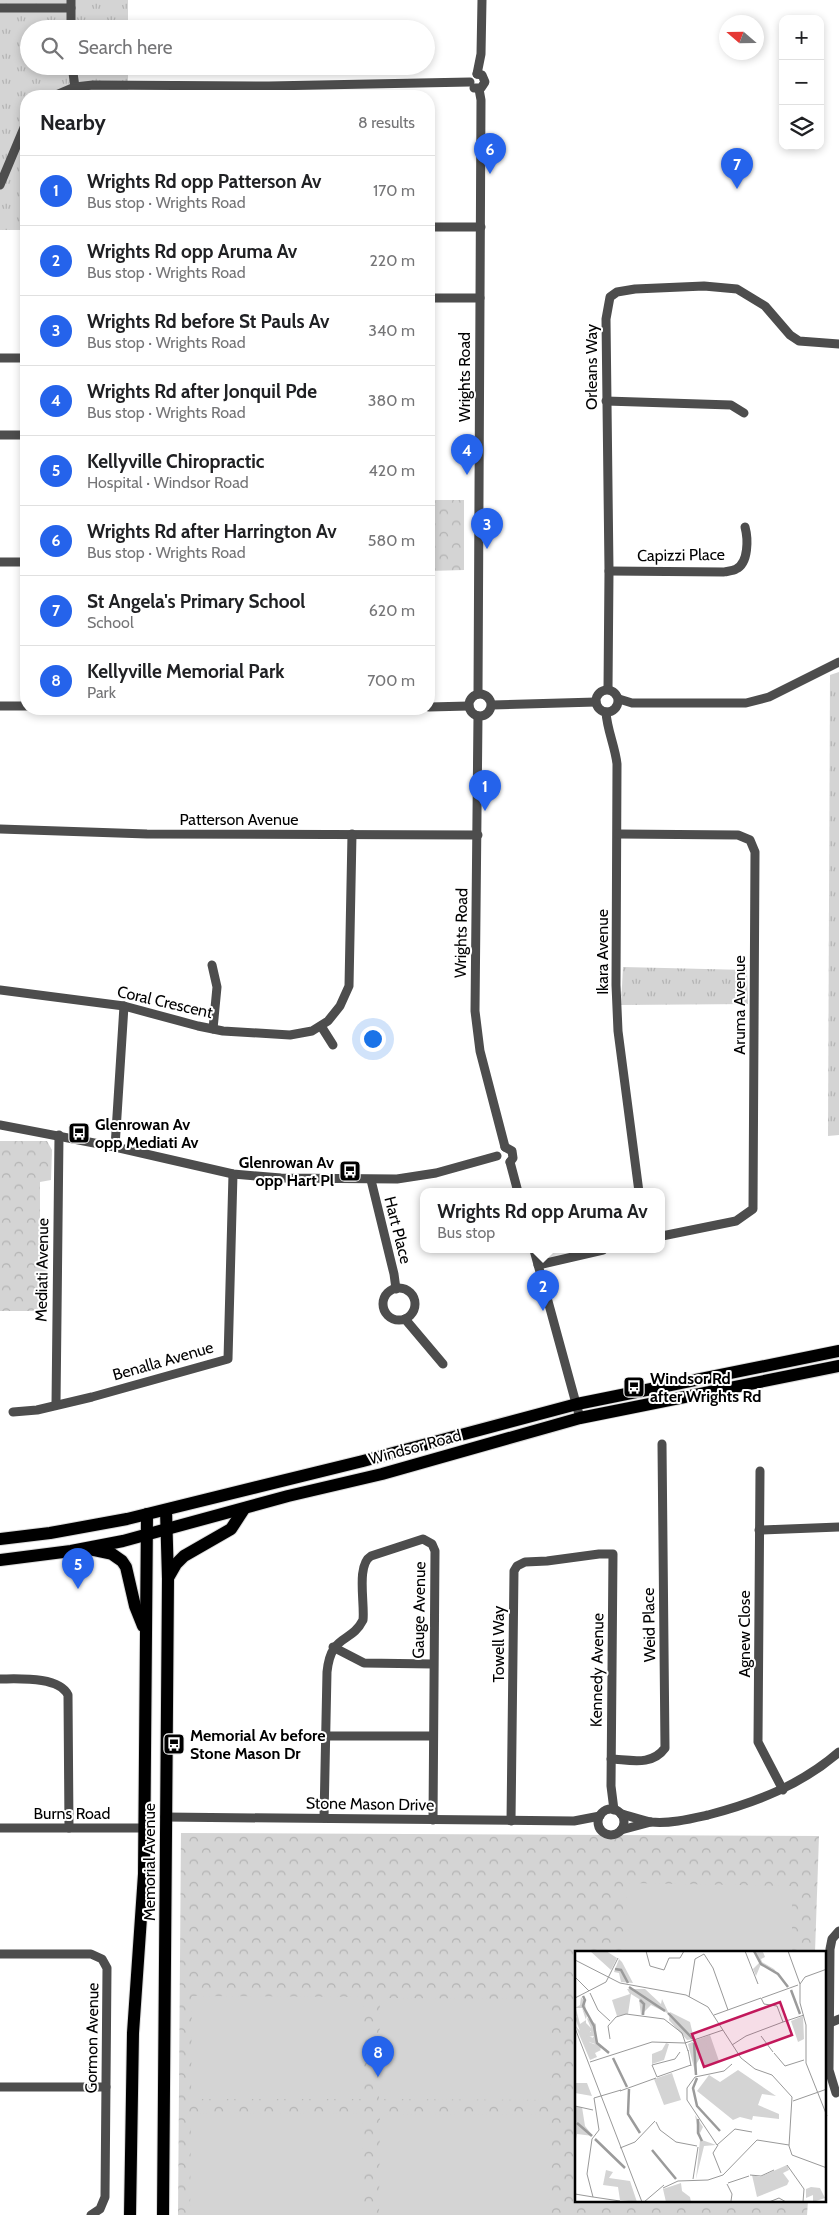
<!DOCTYPE html>
<meta charset="utf-8">
<style>
body{margin:0;font-family:Cabin,sans-serif;background:#f2f2f2;color:#202124}
.controls{position:absolute;right:15px;top:15px;display:grid;overflow:hidden;border-radius:10px;box-shadow:0 2px 8px #0003}
.controls button{width:45px;height:45px;display:grid;place-items:center;padding:0;border:0;border-bottom:1px solid #e0e0e0;background:#fff;color:#202124;font:25px sans-serif}
.compass{position:absolute;left:719px;top:15px;width:45px;height:45px;border-radius:50%;background:#fff;box-shadow:0 2px 8px #0003;rotate:290deg}
.you{position:absolute;left:372px;top:1038px;width:18px;height:18px;margin:-12px;border:4px solid #fff;border-radius:50%;background:#1a73e8;box-shadow:0 0 0 8px #1a73e833}
.badge{display:grid;place-items:center;width:32px;height:32px;border-radius:50%;background:#2563eb;color:#fff;font-size:16px;font-weight:700}
.pin{position:absolute;translate:-50% -41px;filter:drop-shadow(0 1px 2px #0008)}
.pin::after{content:'';position:absolute;top:26px;width:18px;height:15px;background:inherit;clip-path:polygon(0 0,100% 0,50% 100%)}
.popup{position:absolute;left:420px;top:1188px;width:245px;height:65px;box-sizing:border-box;display:grid;place-content:center;border-radius:10px;background:#fff;filter:drop-shadow(0 1px 4px #0005);font-size:16px;white-space:nowrap;color:#757577}
.popup b{font-size:19px;color:#202124}
.popup::after{content:'';position:absolute;left:50%;top:100%;margin-left:-10px;border:10px solid transparent;border-top-color:#fff}
.list{margin:0;padding:0;list-style:none}
h2{display:flex;justify-content:space-between;align-items:center;height:65px;margin:0;padding:0 20px;font-size:21px}
h2 small{font-size:16px;font-weight:400;color:#757577}
.list li{display:grid;grid-template-columns:32px 1fr auto;gap:15px;align-items:center;box-sizing:border-box;height:70px;padding:0 20px;border-top:1px solid #e0e0e0}
.list b{display:block;font-size:19px;white-space:nowrap}
.list p{margin:0;font-size:16px;white-space:nowrap;color:#757577}
.list em{font-size:16px;font-style:normal;color:#757577}
.icon{flex:none;width:28px;height:28px;fill:none;stroke:currentColor;stroke-width:2;stroke-linecap:round;stroke-linejoin:round}
.map{position:relative;flex:none;width:839px;height:2215px;overflow:hidden}
.search{position:absolute;background:#fff;box-shadow:0 2px 8px #0003;left:20px;top:20px;width:415px;height:55px;display:flex;align-items:center;gap:12px;box-sizing:border-box;padding:0 18px;border-radius:28px;color:#757577;font-size:19px}
.panel{position:absolute;background:#fff;box-shadow:0 2px 8px #0003;left:20px;top:90px;width:415px;height:625px;border-radius:20px}
.map>svg:first-child{display:block}
</style>
<div class="map">
<svg width="839" height="2215" viewBox="0 0 839 2215">
<defs>
<pattern id="grass-tufts" width="24" height="20" patternUnits="userSpaceOnUse" patternTransform="scale(1.25)"><rect width="24" height="20" fill="#d4d4d4"/><path d="M3 7l-1-3M5 7V3M7 7l1-3M15 17l-1-3M17 17v-4M19 17l1-3" fill="none" stroke="#b4b4b4"/></pattern>
<pattern id="park-crowns" width="20" height="18" patternUnits="userSpaceOnUse" patternTransform="scale(1.25)"><rect width="20" height="18" fill="#d4d4d4"/><path d="M2 6a3 3 0 1 1 6 0M12 15a3 3 0 1 1 6 0" fill="none" stroke="#b4b4b4"/></pattern>
</defs>
<rect width="100%" height="100%" fill="#fff"/>
<g fill="url(#grass-tufts)">
<polygon points="0,0 128,0 128,29 29,29 29,66 128,66 128,96 26,96 26,230 0,230"/>
<polygon points="839,672 839,1135 828,1136 830,675"/>
<polygon points="623,967 747,970 748,1004 621,1005"/>
</g>
<g fill="url(#park-crowns)">
<polygon points="429,500 464,500 464,570 429,571"/>
<polygon points="0,1141 47,1141 52,1150 51,1180 40,1182 40,1252 48,1252 46,1311 0,1311"/>
<polygon points="181,1833 819,1836 815,1952 576,1952 576,2201 808,2201 807,2215 178,2215"/>
</g>
<g fill="#d4d4d4">
<polygon points="627,1883 792,1886 792,1952 625,1952"/>
<polygon points="192,1996 364,1997 363,2099 191,2099"/>
<polygon points="380,1998 551,1999 550,2100 379,2099"/>
<polygon points="191,2113 363,2114 362,2215 190,2215"/>
<polygon points="380,2114 550,2115 549,2215 379,2215"/>
<polygon points="626,2201 789,2201 789,2205 626,2203"/>
</g>
<g fill="none" stroke-linecap="round" stroke-linejoin="round">
<g stroke="#dbdbdb" stroke-width="14">
<g id="major">
<polyline points="0,1539 50,1533 127,1519 363,1461 577,1404 839,1351"/>
<polyline points="93,1550 112,1554 122,1561 126,1567 135,1606 143,1626"/>
<polyline points="0,1560 71,1551 123,1541 288,1496 382,1474 580,1418 839,1366"/>
<polyline points="168,1578 176,1564 184,1556 231,1529 244,1509"/>
<polyline points="130,2215 133,2033 144,1874 147,1514"/>
<polyline points="163,2215 168,1579 166,1510"/>
</g>
</g>
<g stroke="#4d4d4d" stroke-width="9">
<polyline points="0,8 71,8"/>
<polyline points="71,29 71,0"/>
<polyline points="72,66 75,87"/>
<polyline points="477,74 481,54 482,0"/>
<polyline points="474,88 481,88 485,82 482,75 477,74"/>
<polyline points="54,96 75,87 93,85 269,86 470,82"/>
<polyline points="0,185 26,123"/>
<polyline points="429,227 481,227"/>
<polyline points="429,298 480,298"/>
<polyline points="0,358 26,358"/>
<polyline points="606,401 731,405 744,413"/>
<polyline points="0,435 26,435"/>
<polyline points="0,562 26,562"/>
<path d="M609 571 724 572C728 571 733 571 736 569 749 563 748 538 745 527"/>
<polyline points="608,689 609,571 606,319 610,297 617,292 635,289 704,286 737,289 765,306 790,335 799,341 839,344"/>
<circle cx="607" cy="701" r="11"/>
<circle cx="480" cy="705" r="11"/>
<polyline points="478,694 481,100 479,89"/>
<polyline points="619,699 632,703 746,703 769,697 839,662"/>
<polyline points="492,705 596,702"/>
<polyline points="0,706 26,706"/>
<polyline points="429,707 469,706"/>
<path d="M606 712C607 730 615 746 617 764L616 985 618 1031 639 1192"/>
<polyline points="478,716 475,1011 480,1051 505,1147"/>
<polyline points="0,829 147,834 478,835"/>
<polyline points="618,834 738,835 750,840 755,852 753,1209 736,1221 662,1236"/>
<polyline points="212,965 217,987 213,1029"/>
<polyline points="0,990 124,1006 198,1026 223,1031 290,1035 312,1031 328,1021 340,1006 349,986 352,834"/>
<polyline points="321,1026 333,1045"/>
<polyline points="0,1125 115,1147 233,1174 281,1178 397,1179 436,1173 497,1156"/>
<polyline points="115,1147 124,1006"/>
<polyline points="505,1147 512,1151 513,1158 510,1162"/>
<polyline points="510,1162 518,1192"/>
<polyline points="371,1180 394,1274 396,1289"/>
<polyline points="534,1250 580,1418"/>
<polyline points="538,1265 603,1250"/>
<circle cx="399" cy="1304" r="16"/>
<polyline points="405,1319 443,1364"/>
<polyline points="56,1405 59,1135"/>
<polyline points="13,1412 37,1410 92,1397 228,1359 233,1174"/>
<polyline points="760,1471 758,1742 783,1790"/>
<polyline points="759,1530 839,1527"/>
<polyline points="333,1647 364,1663 433,1664"/>
<path d="M0 1679C18 1679 59 1676 68 1695L69 1828"/>
<polyline points="325,1736 433,1736"/>
<path d="M611 1759C631 1760 652 1766 665 1748L662 1444"/>
<circle cx="611" cy="1822" r="13"/>
<path d="M621 1814C630 1816 641 1820 651 1822 669 1824 690 1819 708 1815 757 1802 801 1785 839 1752"/>
<polyline points="165,1817 574,1821 600,1816"/>
<path d="M324 1818 327 1672C331 1633 351 1644 363 1620 365 1604 356 1565 371 1556L423 1539 432 1544 435 1551 433 1820"/>
<polyline points="511,1821 514,1571 517,1566 525,1562 547,1561 599,1554 613,1554 611,1786 614,1810"/>
<polyline points="0,1828 144,1828"/>
<polyline points="621,1830 651,1822"/>
<polyline points="0,1954 91,1954 102,1959 107,1968 105,2197 100,2209 91,2215"/>
<polyline points="830,2023 839,2019"/>
<polyline points="0,2087 106,2087"/>
<polyline points="836,2093 829,2070 830,1949 832,1939 839,1931"/>
</g>
<use href="#major" stroke="#000" stroke-width="12"/>
</g>
<defs>
<g id="bus-square" transform="scale(1.125)"><rect x="-9" y="-9" width="18" height="18" rx="4" fill="#000" stroke="#fff"/><path d="M-5-6H5V4H4V6H2V4H-2V6H-4V4H-5ZM-3.5-4V0h7V-4ZM-3.5 1.2v1.5H-2V1.2ZM2 1.2v1.5H3.5V1.2Z" fill="#fff"/></g>
</defs>
<g fill-rule="evenodd">
<use href="#bus-square" x="79" y="1133"/>
<use href="#bus-square" x="350" y="1171"/>
<use href="#bus-square" x="634" y="1387"/>
<use href="#bus-square" x="174" y="1744"/>
</g>
<g text-anchor="middle" dominant-baseline="central" stroke-width="4" stroke-linejoin="round" paint-order="stroke">
<g font-size="16" fill="#000" stroke="#fff">
<text transform="translate(591 367) rotate(-90)">Orleans Way</text>
<text transform="translate(464 377) rotate(-90)">Wrights Road</text>
<text transform="translate(681 555) rotate(-1)">Capizzi Place</text>
<text x="239" y="819">Patterson Avenue</text>
<text transform="translate(461 933) rotate(-89)">Wrights Road</text>
<text transform="translate(602 952) rotate(-90)">Ikara Avenue</text>
<text transform="translate(165 1002) rotate(13)">Coral Crescent</text>
<text transform="translate(739 1005) rotate(-90)">Aruma Avenue</text>
<text transform="translate(398 1230) rotate(76)">Hart Place</text>
<text transform="translate(42 1270) rotate(-89)">Mediati Avenue</text>
<text transform="translate(163 1361) rotate(-16)">Benalla Avenue</text>
<text transform="translate(415 1447) rotate(-15)">Windsor Road</text>
<text transform="translate(419 1610) rotate(-89)">Gauge Avenue</text>
<text transform="translate(649 1625) rotate(-91)">Weid Place</text>
<text transform="translate(744 1634) rotate(-90)">Agnew Close</text>
<text transform="translate(498 1644) rotate(-90)">Towell Way</text>
<text transform="translate(597 1670) rotate(-89)">Kennedy Avenue</text>
<text transform="translate(370 1804) rotate(1)">Stone Mason Drive</text>
<text x="72" y="1813">Burns Road</text>
<text transform="translate(149 1862) rotate(-90)">Memorial Avenue</text>
<text transform="translate(92 2038) rotate(-89)">Gormon Avenue</text>
</g>
<g font-size="16" font-weight="bold" fill="#000" stroke="#fff" text-anchor="start">
<text x="95" y="1124">Glenrowan Av<tspan x="95" dy="18">opp Mediati Av</tspan></text>
<text x="334" y="1162" text-anchor="end">Glenrowan Av<tspan x="334" dy="18">opp Hart Pl</tspan></text>
<text x="650" y="1378">Windsor Rd<tspan x="650" dy="18">after Wrights Rd</tspan></text>
<text x="190" y="1735">Memorial Av before<tspan x="190" dy="18">Stone Mason Dr</tspan></text>
</g>
</g>
<g transform="translate(575 1951)">
<rect width="251" height="251" fill="#fff"/>
<path d="M6 46 10 51 7 57 11 63V72L16 77 14 85 20 88 14 91 21 94 17 96 22 95 20 99 24 97 26 99 20 102 22 106 15 109 0 74 5 80 0 67 2 66 0 64V59L1 58 5 73 11 69 7 57H0L5 54ZM119 90 125 107 120 115 121 125 113 93ZM163 119 201 145 187 143 183 154 204 163V168L178 165 177 169 165 166 158 169 122 140 134 124 145 131ZM0 132H12L17 145 0 142ZM212 214 214 219 208 222 214 230 212 234 182 246 177 224 185 226ZM106 232 107 240 115 246 116 251H91L88 238Z" fill="#d4d4d4"/>
<path d="M178 0 188 1 190 6 186 8 187 11 199 18 215 37 197 18 186 13 181 25 178 18 185 11ZM9 44 12 67 21 73V91L35 101 27 97 18 100 16 96 20 93 14 91 19 85 12 86 15 87 14 89 10 87 16 80 9 81 16 77 7 56Z" fill="#d4d4d4"/>
<path d="M15 0H31L42 7 36 19ZM44 8 47 11 58 32 46 31 44 22 39 21ZM52 38H70L86 53 87 48 94 63 76 54 66 64 64 48 56 43 53 63 42 65 37 49 55 43ZM95 61 115 71 119 88 112 89 101 77 94 69ZM228 65 229 88 223 91 216 70ZM135 84 144 110 129 115 119 90ZM91 92 94 93 89 109 77 113V103L87 99ZM97 122 106 149 89 154 79 128ZM0 156H7L10 175 18 185 2 183 0 193ZM120 164 128 176 125 182 127 189 141 194 129 195 121 228 125 189ZM31 219 38 221 34 227 55 230 62 251 45 249 43 236 28 234ZM236 236 245 237 250 247 238 251V244L231 247V238Z" fill="#d4d4d4"/>
<path d="M129 87 134 101 125 104 120 90Z" fill="#d4d4d4"/>
<path fill="none" stroke="#9b9b9b" stroke-width="2.5" d="M179 0 186 13 203 23 213 36M40 18 46 19 53 32M54 36 90 60M216 39 225 63M8 45 10 49 8 55 19 75 22 92 34 102M65 49 69 53 68 64M93 62 118 88M119 92 121 124M38 107 52 136M122 127 118 137 122 155 145 180M54 138 53 163 65 182M123 168V182L127 190M2 172 17 185M20 188 50 217M77 199 101 228"/>
<path fill="none" stroke="#999" stroke-width="1" d="M71 0 75 15 89 19 94 7H105L109 0M170 0 183 33M213 0 225 33V52L231 74V112L252 165M129 3 138 17 153 59M0 9 45 32 111 44 133 56 166 107 180 118 197 124 217 146 214 195 217 204 252 217M0 26 14 40M225 33 230 26 252 18M15 42 23 59 35 70M114 46 120 8 129 3M0 47 31 31 43 7M186 47 189 53 202 55 208 71M187 47 223 34M139 64 186 47M208 71 229 64M0 77 67 251M186 85 198 101M35 88 33 75 41 66 51 63 89 68 107 82 113 100M157 94 171 85 208 71M113 99 116 115M199 102 210 115 229 109M15 111 77 91 110 92 148 79M82 126 77 114 100 108 105 101M82 126 116 114M120 126 112 137V149L142 194M120 126 149 120 157 113M45 140 81 127M218 150 252 138M0 155 18 159M81 171 85 179 101 191 122 195M142 194 160 178 177 181M143 194 138 202 146 222M45 197 60 191 80 170M212 214 229 238 228 251M175 224 186 225 199 219M118 228 123 196M153 232 174 225M152 233 157 243 156 250M88 237 103 230 133 229 148 224 182 189 214 194M0 243 18 246M18 246 12 223 17 188 24 179 19 147 46 139M18 246 45 250M69 251 89 234M194 251 204 247 211 251"/>
<path fill="#c2185b" fill-opacity="0.15" stroke="#c2185b" stroke-width="2.5" d="M205 51 217 84 129 116 117 83Z"/>
<rect width="251" height="251" fill="none" stroke="#000" stroke-width="2.5"/>
</g>
</svg>
<div class="controls">
<button>+</button>
<button>−</button>
<button><svg class="icon" aria-label="layers" viewBox="0 0 24 24"><path d="M12 4l9 5-9 5-9-5zM3 14l9 5 9-5"/></svg></button>
</div>
<svg class="compass" viewBox="-18 -18 36 36"><path d="M0-13l5 13h-10z" fill="#e53935"/><path d="M0 13l5-13h-10z" fill="#757577"/></svg>
<div class="you"></div>
<div class="pin badge" style="left:485px;top:811px">1</div>
<div class="pin badge" style="left:543px;top:1311px">2</div>
<div class="popup"><b>Wrights Rd opp Aruma Av</b>Bus stop</div>
<div class="pin badge" style="left:487px;top:549px">3</div>
<div class="pin badge" style="left:467px;top:475px">4</div>
<div class="pin badge" style="left:78px;top:1589px">5</div>
<div class="pin badge" style="left:490px;top:174px">6</div>
<div class="pin badge" style="left:737px;top:189px">7</div>
<div class="pin badge" style="left:378px;top:2077px">8</div>
<div class="search"><svg class="icon" aria-label="search" viewBox="0 0 24 24"><circle cx="10" cy="10" r="6"/><path d="M15 15l6 6"/></svg>Search here</div>
<section class="panel">
<h2>Nearby<small>8 results</small></h2>
<ul class="list">
<li><span class="badge">1</span><div><b>Wrights Rd opp Patterson Av</b><p>Bus stop · Wrights Road</p></div><em>170 m</em></li>
<li><span class="badge">2</span><div><b>Wrights Rd opp Aruma Av</b><p>Bus stop · Wrights Road</p></div><em>220 m</em></li>
<li><span class="badge">3</span><div><b>Wrights Rd before St Pauls Av</b><p>Bus stop · Wrights Road</p></div><em>340 m</em></li>
<li><span class="badge">4</span><div><b>Wrights Rd after Jonquil Pde</b><p>Bus stop · Wrights Road</p></div><em>380 m</em></li>
<li><span class="badge">5</span><div><b>Kellyville Chiropractic</b><p>Hospital · Windsor Road</p></div><em>420 m</em></li>
<li><span class="badge">6</span><div><b>Wrights Rd after Harrington Av</b><p>Bus stop · Wrights Road</p></div><em>580 m</em></li>
<li><span class="badge">7</span><div><b>St Angela's Primary School</b><p>School</p></div><em>620 m</em></li>
<li><span class="badge">8</span><div><b>Kellyville Memorial Park</b><p>Park</p></div><em>700 m</em></li>
</ul>
</section>
</div>
